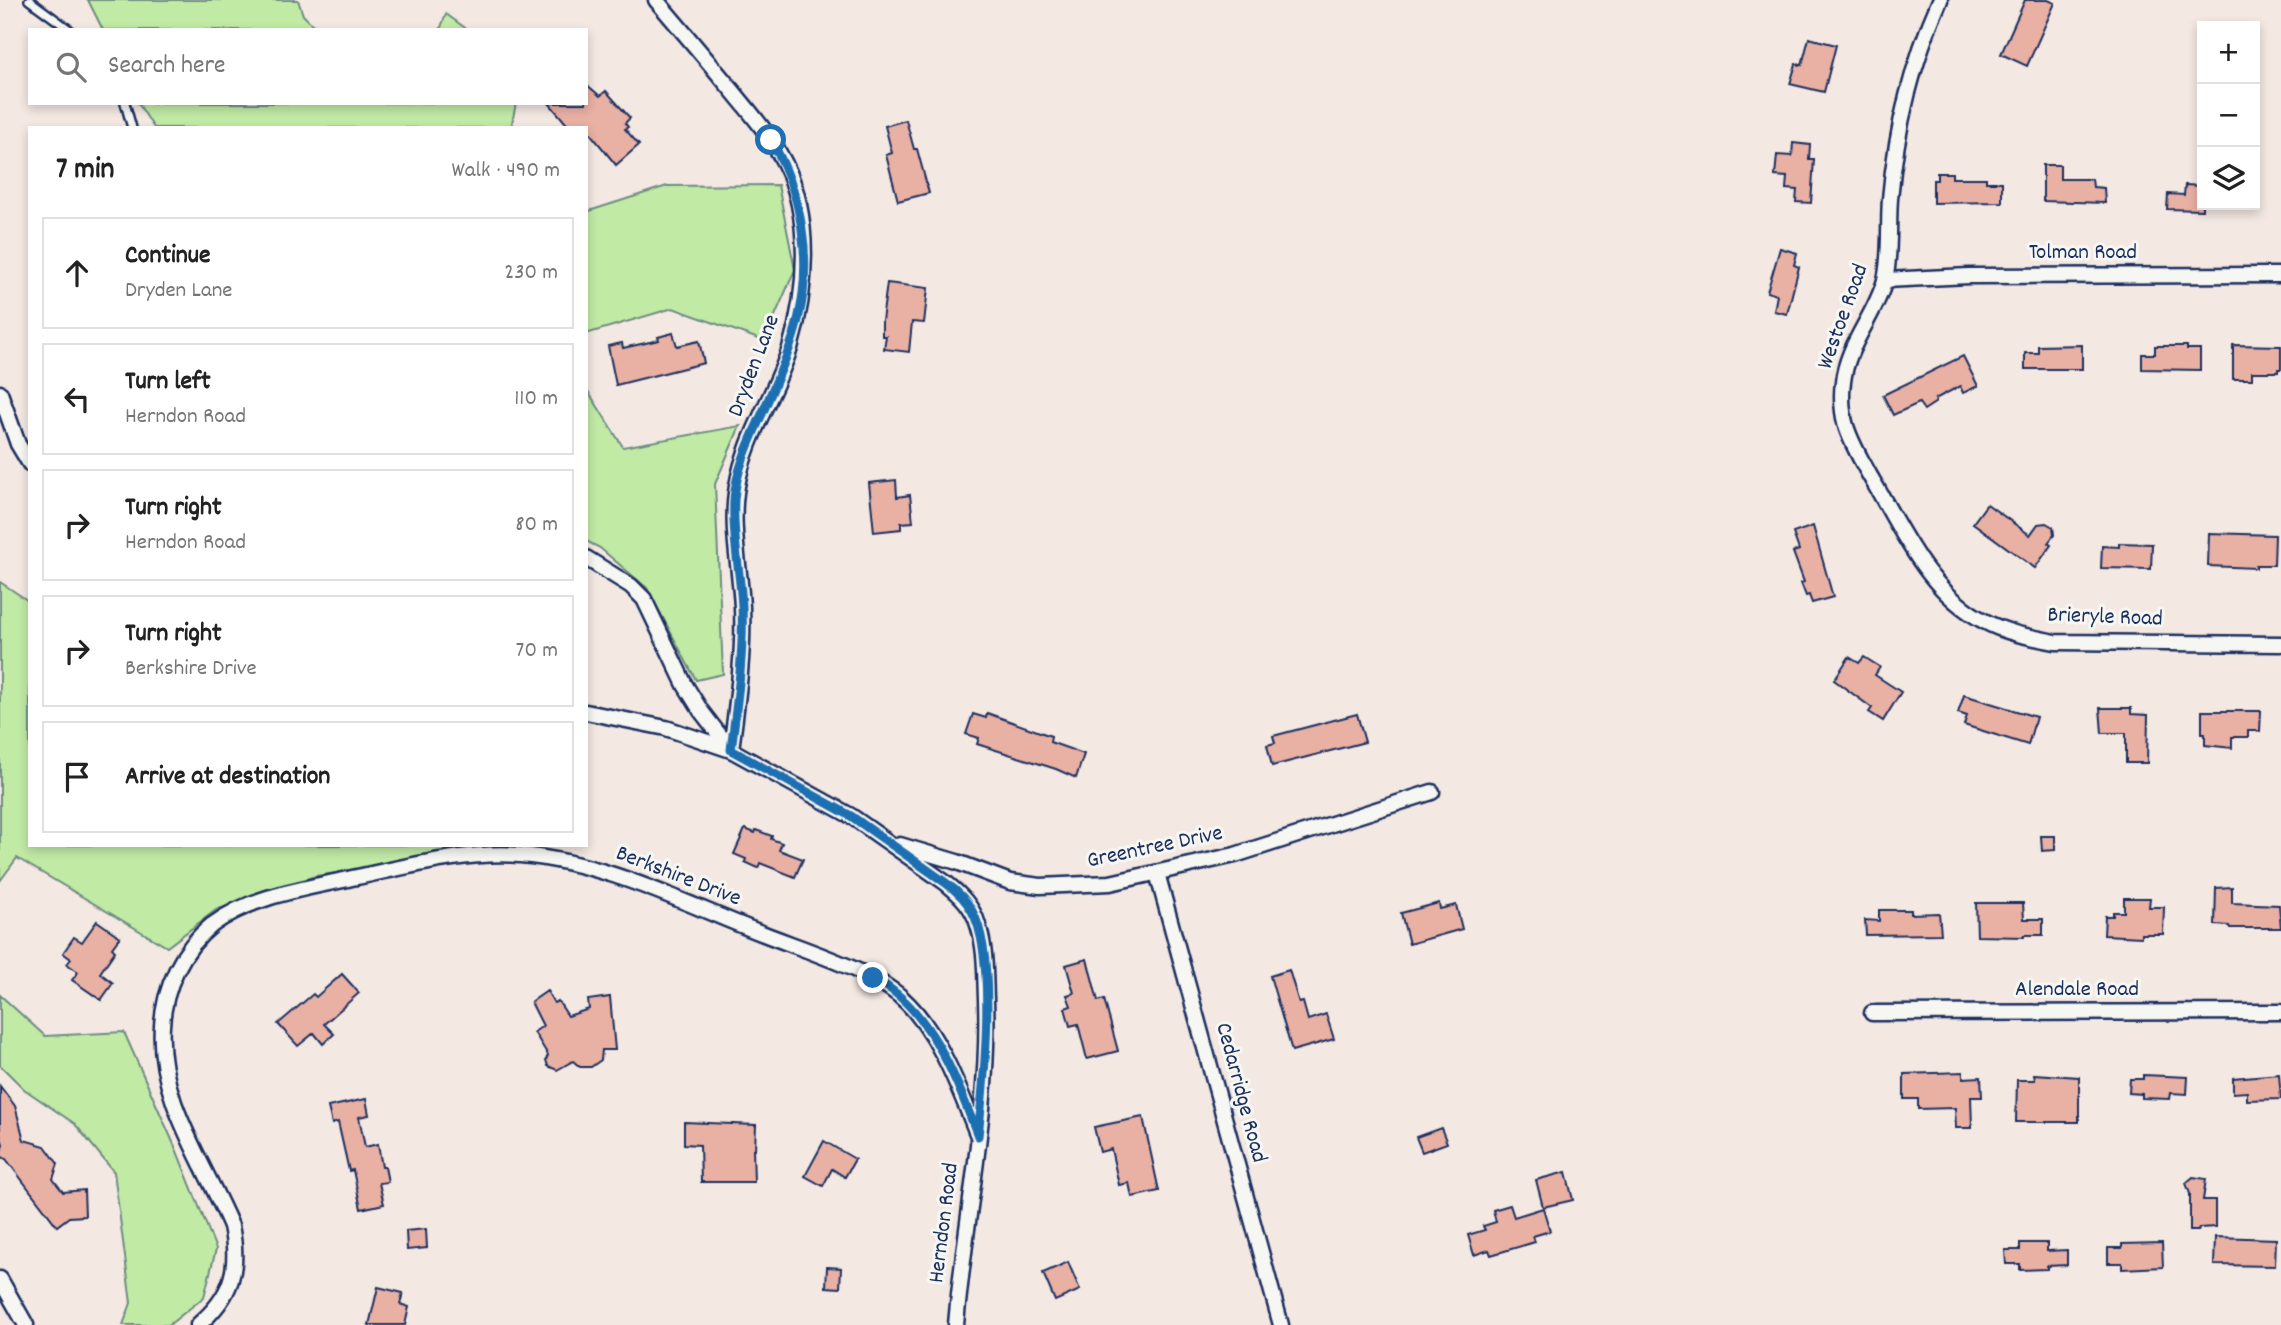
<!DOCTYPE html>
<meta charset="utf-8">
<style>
body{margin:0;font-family:Dekko,sans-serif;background:#f2f2f2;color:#222}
.controls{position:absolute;right:21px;top:21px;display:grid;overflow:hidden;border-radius:0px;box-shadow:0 4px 10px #0003}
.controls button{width:63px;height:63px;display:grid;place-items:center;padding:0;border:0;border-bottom:2px solid #e0e0e0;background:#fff;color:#222;font:35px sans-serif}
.stop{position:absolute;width:21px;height:21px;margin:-16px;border:5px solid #1f6fb2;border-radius:50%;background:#fff}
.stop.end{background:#1f6fb2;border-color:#fff;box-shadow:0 2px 7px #0008}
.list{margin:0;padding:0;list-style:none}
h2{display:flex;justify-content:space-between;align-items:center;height:91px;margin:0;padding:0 28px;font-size:30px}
h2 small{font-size:23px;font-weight:400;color:#767676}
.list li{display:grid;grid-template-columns:46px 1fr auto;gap:21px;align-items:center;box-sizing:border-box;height:112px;margin:0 14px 14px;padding:0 14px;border:2px solid #e0e0e0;border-radius:0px}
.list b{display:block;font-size:26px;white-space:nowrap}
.list p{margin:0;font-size:23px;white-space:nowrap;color:#767676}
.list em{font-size:23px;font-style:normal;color:#767676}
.icon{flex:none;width:38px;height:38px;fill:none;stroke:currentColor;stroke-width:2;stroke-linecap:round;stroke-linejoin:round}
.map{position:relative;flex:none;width:2281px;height:1325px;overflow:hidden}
.search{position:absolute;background:#fff;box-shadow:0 4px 10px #0003;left:28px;top:28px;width:560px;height:77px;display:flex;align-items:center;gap:18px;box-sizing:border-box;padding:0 24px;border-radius:0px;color:#767676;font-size:26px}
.panel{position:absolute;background:#fff;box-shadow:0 4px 10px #0003;left:28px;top:126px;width:560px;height:721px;border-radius:0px}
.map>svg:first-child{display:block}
</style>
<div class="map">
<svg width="2281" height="1325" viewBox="0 0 2281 1325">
<rect width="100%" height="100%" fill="#f3e8e2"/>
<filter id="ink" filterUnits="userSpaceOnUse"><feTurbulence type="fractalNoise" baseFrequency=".0143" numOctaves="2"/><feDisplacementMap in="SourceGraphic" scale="14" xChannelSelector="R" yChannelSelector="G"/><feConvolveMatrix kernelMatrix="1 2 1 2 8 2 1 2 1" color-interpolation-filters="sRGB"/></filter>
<g filter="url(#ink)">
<g fill="#c1eaa5" stroke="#6e8c82" stroke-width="2">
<polygon points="88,0 298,0 303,15 318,30 103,30"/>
<polygon points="446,14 468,30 440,30"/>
<polygon points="138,103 516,103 511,128 154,128"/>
<polygon points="778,185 795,270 764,341 673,308 586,334 586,212 667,186"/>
<polygon points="586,388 623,447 740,426 715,484 723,674 696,680 647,588 600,548 586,541"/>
<polygon points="0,582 30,602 30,845 544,845 315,876 216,910 167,947 17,858 0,881"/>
<polygon points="0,995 45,1036 124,1032 176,1149 216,1249 204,1297 169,1325 123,1325 131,1303 114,1172 75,1124 24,1089 0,1065"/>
</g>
<g fill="#e9b0a4" stroke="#1b2f5e" stroke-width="2">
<polygon points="2025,0 2048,0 2055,3 2027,66 2001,54"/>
<polygon points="1809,38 1836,45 1824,92 1790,84 1796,64 1802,65"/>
<polygon points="586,84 600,96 606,91 630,118 625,123 628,127 625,129 639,145 616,165 586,128 570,128 549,103 586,103"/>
<polygon points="906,120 914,149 917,149 929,193 898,201 886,155 892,153 885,126"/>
<polygon points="1793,143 1810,145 1809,159 1814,159 1811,203 1796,202 1797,190 1786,189 1787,177 1775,176 1777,155 1792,156"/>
<polygon points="2043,165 2060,165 2060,179 2092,179 2093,187 2104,188 2105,203 2043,201"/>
<polygon points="1937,173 1952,173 1952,178 1986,178 1986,182 2002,182 2002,202 1933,203 1933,180 1937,180"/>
<polygon points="2185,185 2202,186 2202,210 2167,209 2168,194 2184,195"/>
<polygon points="1780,248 1797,253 1794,265 1799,267 1787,314 1774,311 1777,295 1767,292"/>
<polygon points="887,283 928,288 924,323 912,322 909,352 884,349 886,336 882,336 882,321"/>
<polygon points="673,333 677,346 699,341 704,363 616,385 608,346 622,343 623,348 659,340 658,337"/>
<polygon points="2082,345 2082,369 2025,369 2025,353 2038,353 2038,346"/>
<polygon points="2233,345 2281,346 2281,369 2278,369 2278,372 2252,372 2252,379 2233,379"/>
<polygon points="2155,346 2187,346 2187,349 2200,349 2200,370 2142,369 2142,354 2155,354"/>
<polygon points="1963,356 1978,386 1963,393 1960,386 1935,399 1936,402 1924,410 1919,403 1893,415 1883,395"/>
<polygon points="896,480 897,497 910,495 913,522 901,523 901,529 874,532 869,483"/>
<polygon points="1987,504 2030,535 2038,524 2046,523 2053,527 2054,535 2048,543 2051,545 2035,568 1973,523"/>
<polygon points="1813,526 1833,597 1812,603 1809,595 1806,596 1801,583 1804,582 1793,552 1799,550 1793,533"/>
<polygon points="2209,533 2275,535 2274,565 2256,565 2256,568 2208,566"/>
<polygon points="2119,543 2152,544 2151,569 2101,568 2102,546 2119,547"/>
<polygon points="1849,657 1859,663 1864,657 1880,667 1875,675 1901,692 1883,721 1869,712 1872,708 1834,680"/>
<polygon points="1964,695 2036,717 2028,745 1964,725 1967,716 1958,713"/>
<polygon points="2100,708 2131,708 2131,714 2148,715 2147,763 2126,763 2126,733 2102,733"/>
<polygon points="2202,711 2261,711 2260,731 2248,731 2248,737 2232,737 2232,748 2205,745 2205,734 2202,734"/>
<polygon points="987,713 1051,736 1050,742 1084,754 1076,778 1056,769 977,744 979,738 966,734 973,714 986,718"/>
<polygon points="1357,714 1365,742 1272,766 1267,745 1275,743 1273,736"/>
<polygon points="745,829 755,833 756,830 772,836 771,839 782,843 779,850 803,859 795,877 760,863 758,868 745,862 746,859 734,854"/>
<polygon points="2041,836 2055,836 2055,850 2042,851"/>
<polygon points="2232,887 2232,903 2279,905 2281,928 2230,928 2229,926 2215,925 2216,888"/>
<polygon points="2124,898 2150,898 2149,907 2164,907 2163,934 2141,934 2141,937 2104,935 2105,916 2113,916 2113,912 2124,912"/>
<polygon points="1439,903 1440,909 1456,905 1462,929 1409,944 1401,913"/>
<polygon points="1976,903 2023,903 2024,919 2043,919 2043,935 2024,935 2024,937 1977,936"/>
<polygon points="1879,910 1911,910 1911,914 1939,913 1941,934 1866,935 1865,920 1879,921"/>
<polygon points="97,921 120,937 112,948 115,951 100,973 113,983 101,1000 72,980 78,972 67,964 71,959 63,953 74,937 82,942"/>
<polygon points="1087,959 1098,1001 1104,999 1118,1051 1087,1059 1078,1024 1070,1026 1065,1008 1071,1006 1067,995 1074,993 1066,965"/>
<polygon points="1289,970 1299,1003 1303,1002 1308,1020 1326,1014 1334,1039 1292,1051 1270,976"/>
<polygon points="342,974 359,993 324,1024 334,1034 323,1044 314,1033 298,1046 278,1024 313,994 316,997"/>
<polygon points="547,991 554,1003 558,1001 568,1016 589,1009 588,1000 610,997 615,1050 602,1050 601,1060 591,1067 580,1067 573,1061 557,1070 548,1066 546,1060 548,1055 534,1032 543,1026 531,1002"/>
<polygon points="1963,1072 1963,1078 1981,1077 1982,1097 1971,1097 1972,1128 1956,1128 1955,1108 1918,1109 1918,1099 1904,1099 1904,1074"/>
<polygon points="2034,1074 2079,1077 2079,1122 2016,1122 2017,1080 2035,1080"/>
<polygon points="2279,1074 2281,1099 2247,1100 2247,1092 2233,1093 2233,1078"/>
<polygon points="2143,1075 2188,1077 2187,1094 2171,1093 2170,1099 2142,1098 2142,1094 2129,1093 2130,1079 2143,1079"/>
<polygon points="0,1086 15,1106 24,1140 45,1146 58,1164 53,1179 63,1192 84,1190 85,1216 69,1217 57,1226 6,1159 0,1156 3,1144 0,1135"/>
<polygon points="366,1099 369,1115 359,1117 365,1147 378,1144 382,1167 385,1167 388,1182 379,1183 384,1204 361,1209 353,1170 349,1171 338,1122 332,1124 328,1107"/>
<polygon points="1143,1117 1159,1191 1132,1197 1129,1183 1119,1185 1111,1149 1100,1152 1094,1127"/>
<polygon points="684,1122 756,1125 755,1149 753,1149 754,1182 701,1182 700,1145 684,1144"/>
<polygon points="1441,1128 1447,1143 1422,1152 1416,1137"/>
<polygon points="824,1141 855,1159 845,1177 832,1169 823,1186 805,1176"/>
<polygon points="1566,1172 1573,1200 1543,1207 1536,1180"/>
<polygon points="2193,1177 2206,1179 2203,1200 2215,1200 2215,1227 2199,1228 2198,1231 2190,1231 2190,1194 2186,1183"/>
<polygon points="1510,1205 1514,1217 1543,1208 1550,1231 1533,1236 1535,1242 1491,1255 1489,1250 1474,1255 1468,1235 1485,1230 1483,1226 1496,1222 1493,1210"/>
<polygon points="426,1229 427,1248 407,1250 406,1231"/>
<polygon points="2215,1237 2276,1239 2275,1266 2214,1265"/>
<polygon points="2020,1243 2047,1243 2047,1251 2067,1250 2067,1265 2047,1266 2047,1269 2020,1270 2020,1264 2006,1264 2005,1250 2020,1250"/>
<polygon points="2162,1243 2163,1267 2122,1269 2122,1263 2108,1263 2108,1248 2122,1248 2122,1244"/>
<polygon points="1068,1262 1080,1290 1055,1301 1043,1273"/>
<polygon points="827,1267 841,1268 840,1288 826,1287"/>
<polygon points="378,1287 403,1293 400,1304 409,1307 405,1325 369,1325"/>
</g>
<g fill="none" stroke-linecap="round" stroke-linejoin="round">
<g stroke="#1b2f5e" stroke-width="12">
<g id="service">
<polyline points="29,0 70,30"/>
<polyline points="125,103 132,128"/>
</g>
</g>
<g stroke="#1b2f5e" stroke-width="19">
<g id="minor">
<path d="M1940 0C1912 63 1896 130 1890 199 1888 225 1891 254 1885 280 1875 316 1847 344 1843 382 1841 396 1842 415 1847 429 1855 452 1869 474 1881 495 1908 543 1933 594 1984 621 2006 633 2030 637 2055 642L2281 644"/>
<polyline points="1885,280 1969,276 2281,275"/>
<polyline points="0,393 18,444 30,464"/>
<path d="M586 558 631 586 644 599 685 685 701 711 731 750 851 816 946 883C961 895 973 907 978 925 986 949 985 975 986 999 990 1109 965 1217 956 1325"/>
<path d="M586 712 666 728 731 750C737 702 744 655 742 607 740 567 730 526 737 486 745 437 775 395 790 348 807 292 812 215 784 162 770 135 750 112 731 89 706 59 681 29 656 0"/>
<polyline points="900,845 957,862 1010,882 1040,886 1110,883 1235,855 1432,792"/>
<polyline points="1157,873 1281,1325"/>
<polyline points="1872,1013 2281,1012"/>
<polyline points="0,1279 26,1325"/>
<path d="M198 1325C232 1296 240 1269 231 1226 204 1162 157 1098 162 1026 164 988 182 949 212 925 252 895 309 888 357 877 410 866 465 851 520 855 606 862 685 904 764 934 802 949 873 971 902 998 939 1031 960 1091 978 1136"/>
</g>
</g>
<use href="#service" stroke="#f6f6f2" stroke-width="7"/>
<use href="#minor" stroke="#f6f6f2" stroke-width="14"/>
</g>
</g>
<g fill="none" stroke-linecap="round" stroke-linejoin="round" filter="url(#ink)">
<path stroke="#1f6fb2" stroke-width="9" d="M771 140C802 193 813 260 798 320 791 349 778 377 766 405 753 435 736 467 734 500 732 535 740 571 742 606 744 654 737 702 731 750L851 816 946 883C957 891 966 899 972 911 997 955 984 1084 978 1136 956 1079 931 1008 873 978"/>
</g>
<g text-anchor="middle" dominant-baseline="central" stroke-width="6" stroke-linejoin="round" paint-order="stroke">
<g font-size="23" fill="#1b2f5e" stroke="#f6f6f2">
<text x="2083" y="253">Tolman Road</text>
<text transform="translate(1844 317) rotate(-70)">Westoe Road</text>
<text transform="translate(755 366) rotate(-69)">Dryden Lane</text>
<text transform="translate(2105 618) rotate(2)">Brieryle Road</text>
<text transform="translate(1155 848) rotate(-12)">Greentree Drive</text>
<text transform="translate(678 877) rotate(21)">Berkshire Drive</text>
<text x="2077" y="990">Alendale Road</text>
<text transform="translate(1240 1093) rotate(75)">Cedarridge Road</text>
<text transform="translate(945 1223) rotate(-83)">Herndon Road</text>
</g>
</g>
</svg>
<div class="controls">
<button>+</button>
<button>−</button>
<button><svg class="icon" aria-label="layers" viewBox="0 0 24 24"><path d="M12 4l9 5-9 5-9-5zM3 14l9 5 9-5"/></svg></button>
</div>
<div class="stop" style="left:771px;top:140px"></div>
<div class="stop end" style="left:873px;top:978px"></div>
<div class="search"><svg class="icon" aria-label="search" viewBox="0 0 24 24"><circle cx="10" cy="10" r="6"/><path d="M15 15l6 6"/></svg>Search here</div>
<section class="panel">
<h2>7 min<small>Walk · 490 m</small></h2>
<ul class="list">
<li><svg class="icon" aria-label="ahead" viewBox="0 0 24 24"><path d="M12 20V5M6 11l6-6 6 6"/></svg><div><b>Continue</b><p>Dryden Lane</p></div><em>230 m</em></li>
<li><svg class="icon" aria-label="left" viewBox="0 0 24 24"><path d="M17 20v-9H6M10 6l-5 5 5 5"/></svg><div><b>Turn left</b><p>Herndon Road</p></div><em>110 m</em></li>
<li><svg class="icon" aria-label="right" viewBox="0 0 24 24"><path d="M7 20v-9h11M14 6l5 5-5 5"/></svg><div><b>Turn right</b><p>Herndon Road</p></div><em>80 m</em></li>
<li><svg class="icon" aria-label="right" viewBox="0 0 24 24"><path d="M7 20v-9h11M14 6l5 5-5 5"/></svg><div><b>Turn right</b><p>Berkshire Drive</p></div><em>70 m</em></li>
<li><svg class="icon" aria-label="arrive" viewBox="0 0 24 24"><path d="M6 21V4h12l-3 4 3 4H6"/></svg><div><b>Arrive at destination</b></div></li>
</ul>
</section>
</div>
